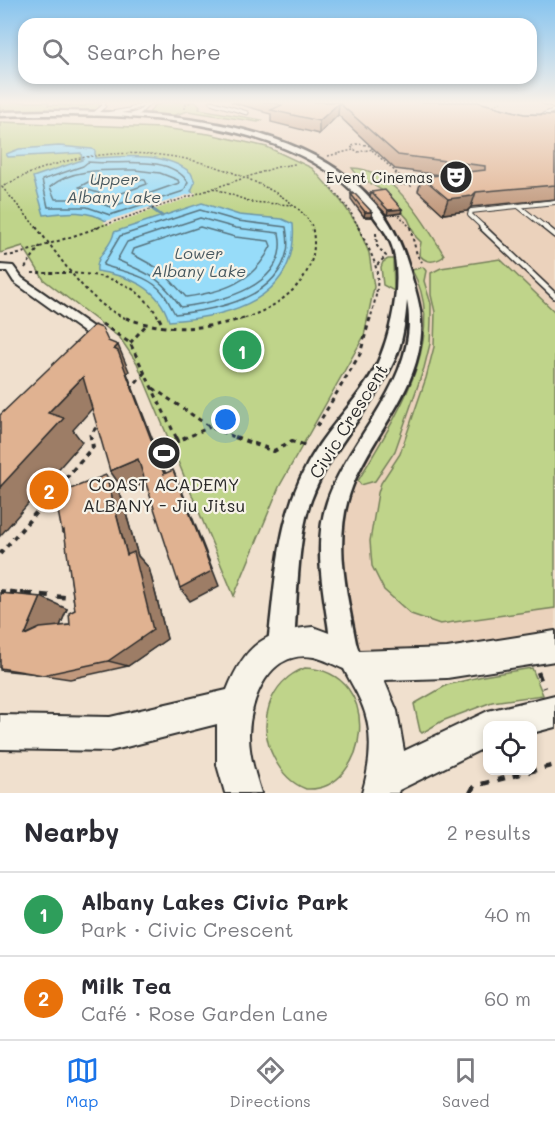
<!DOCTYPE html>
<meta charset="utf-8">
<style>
body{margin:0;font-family:Mali,sans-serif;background:#f7f7f7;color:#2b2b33}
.controls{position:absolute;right:18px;bottom:18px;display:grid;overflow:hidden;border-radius:12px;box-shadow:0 3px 9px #0003}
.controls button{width:54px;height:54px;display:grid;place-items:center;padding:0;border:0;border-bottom:2px solid #e1e1e2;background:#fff;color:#2b2b33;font:30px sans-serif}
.you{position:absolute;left:226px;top:420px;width:21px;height:21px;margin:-15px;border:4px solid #fff;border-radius:50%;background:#1a73e8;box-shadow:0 0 0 9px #1a73e833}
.badge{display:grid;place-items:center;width:39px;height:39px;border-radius:50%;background:#1a73e8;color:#fff;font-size:20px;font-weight:700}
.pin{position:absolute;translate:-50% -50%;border:3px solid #fff;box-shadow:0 2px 6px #0006}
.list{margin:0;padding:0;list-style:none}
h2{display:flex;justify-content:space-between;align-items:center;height:78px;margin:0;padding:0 24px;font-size:26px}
h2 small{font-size:20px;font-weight:400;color:#7c7c81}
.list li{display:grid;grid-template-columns:39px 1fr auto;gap:18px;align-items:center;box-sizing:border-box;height:84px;padding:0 24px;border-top:2px solid #e1e1e2}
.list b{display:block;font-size:22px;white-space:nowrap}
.list p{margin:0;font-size:20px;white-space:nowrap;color:#7c7c81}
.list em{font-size:20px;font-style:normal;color:#7c7c81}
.icon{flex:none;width:33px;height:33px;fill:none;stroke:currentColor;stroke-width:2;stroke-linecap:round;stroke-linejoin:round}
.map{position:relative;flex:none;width:555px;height:793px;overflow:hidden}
.search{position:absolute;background:#fff;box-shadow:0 3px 9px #0003;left:18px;right:18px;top:18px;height:66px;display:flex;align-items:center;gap:15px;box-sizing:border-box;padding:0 21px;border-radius:18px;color:#7c7c81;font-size:22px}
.sheet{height:246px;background:#fff}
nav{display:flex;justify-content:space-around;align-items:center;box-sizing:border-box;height:84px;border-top:2px solid #e1e1e2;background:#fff;font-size:16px;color:#7c7c81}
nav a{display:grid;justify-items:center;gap:3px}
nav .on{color:#1a73e8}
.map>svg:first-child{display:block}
</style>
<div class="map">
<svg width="555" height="793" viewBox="0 0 555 793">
<rect width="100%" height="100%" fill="#f0e0ce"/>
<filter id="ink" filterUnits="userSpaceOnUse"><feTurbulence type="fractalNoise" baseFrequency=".0167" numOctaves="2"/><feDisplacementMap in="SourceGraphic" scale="12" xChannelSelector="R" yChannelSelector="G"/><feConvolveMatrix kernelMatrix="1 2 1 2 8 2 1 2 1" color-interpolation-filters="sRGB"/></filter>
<g filter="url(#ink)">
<polygon fill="#ebd2bc" points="0,102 555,102 555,646 358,666 330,541 415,332 395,239 338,173 275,141 186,121 94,114 0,114"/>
<g fill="#bfd48a" stroke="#75805a" stroke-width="1.5">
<polygon points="0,102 49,102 48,105 84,106 97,102 100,106 96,111 0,111"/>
<polygon points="167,102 196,102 200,106 199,109 262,120 258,122 188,111 171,116 149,113 154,106"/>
<polygon points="0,122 162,128 209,134 267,147 312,168 341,201 357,224 369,253 374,287 364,336 279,487 234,596 137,363 120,338 44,280 23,246 0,253"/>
<path d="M352 168C393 168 426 224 444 255L443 257C434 263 425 263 419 254L421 242 416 237 408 219 383 191 357 175Z"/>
<polygon points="388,259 393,259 394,291 383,285 381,267 383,262"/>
<polygon points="500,259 555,312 555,608 440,624 411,614 384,590 372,566 370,541 378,493 381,483 400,454 426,378 434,347 435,312 431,295 431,273 441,268"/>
<path d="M423 267 426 271 424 281 431 304V320L430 344 424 368 395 451 375 481 361 485 358 481C392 422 451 339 412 270Z"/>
<path d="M305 668C386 671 369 793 306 789 290 783 281 772 274 758 256 724 269 681 305 668Z"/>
<polygon points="532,668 543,695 492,702 442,721 422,733 420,731 414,704 447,685 483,676"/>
</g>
<g fill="#97dcf9" stroke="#6c95a7" stroke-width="1.5">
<path d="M59 146 92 149 95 151V158C125 156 166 152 191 173L195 182 191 191 194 194 108 222C87 209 67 212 44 215L33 177 82 160 81 153 8 157 6 154 19 149Z"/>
<path d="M202 203 239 215 282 219 293 224C299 299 230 317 169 321 159 287 129 276 97 271 95 254 112 248 114 232Z"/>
</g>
<polygon fill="#f0e0ce" points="196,192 195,196 109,225 103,222"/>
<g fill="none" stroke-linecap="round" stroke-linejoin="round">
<g stroke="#56727d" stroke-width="1.5">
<path d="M88 162C119 166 168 153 188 182L184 191 110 215 87 207H48L42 180 83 166Z"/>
<path d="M135 170 160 173 178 180 179 183 111 207 87 199H55L50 187C71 168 108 170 135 170Z"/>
<polygon points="134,179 145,180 147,184 111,197 79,187 92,180"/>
<path d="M200 210 238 221 286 227C287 234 289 243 287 251 277 299 216 310 175 314 171 307 168 300 163 293 149 275 123 272 103 265L120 236Z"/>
<path d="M200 218 236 228 279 233C290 287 219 302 181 307 159 276 151 275 117 260L127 242Z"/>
<path d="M200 227 235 237 269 241 271 246C254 282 223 292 186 297L161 270 132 254 134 249Z"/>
</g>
<polyline stroke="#6c95a7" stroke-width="3" points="151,208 162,216"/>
<g stroke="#2b2b2b" stroke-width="5">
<g id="service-far2">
<polyline points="211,102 247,113"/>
<polyline points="543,102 555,106"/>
<polyline points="94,114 104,106 103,102"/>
<polyline points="106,114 129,110 152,102"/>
<polyline points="130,116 140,112 148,104"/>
<polyline points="536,118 555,110"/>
</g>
</g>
<g stroke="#2b2b2b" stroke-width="6">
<g id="service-far1">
<polyline points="517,205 546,228"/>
<polyline points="484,228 470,215 471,211 555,202"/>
</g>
</g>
<g stroke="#2b2b2b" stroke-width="8">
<g id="service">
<polyline points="482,227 555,296"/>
<polyline points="545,227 555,235"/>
</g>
</g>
<g stroke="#2b2b2b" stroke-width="4">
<polygon id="minor" points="0,265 13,266 22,278 94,328 99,338 92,348 88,349 82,345 87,338 85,333 14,282 7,271 0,271"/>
</g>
<g stroke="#2b2b2b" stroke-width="5">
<path id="tertiary" d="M48 111C174 112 365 120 408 265 418 299 426 318 418 354 407 403 370 440 352 487 332 539 347 595 357 648L362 658 358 667 349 671C329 663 331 643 328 624 322 585 314 541 327 502 349 436 422 377 407 301 405 321 403 341 395 359 372 409 330 448 311 500 297 538 297 603 294 645L290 654 281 658 272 654 268 645C277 572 277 508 319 445 339 415 368 389 381 355 393 324 404 272 390 241 386 232 380 225 375 218 305 111 114 113 0 116V112Z"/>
</g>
<g stroke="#2b2b2b" stroke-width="4">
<path id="secondary" d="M313 627 356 643 359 651 447 648 555 631V661L447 678 384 680 397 711 404 751 488 711 555 695V727L532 733V726H488V746L399 790 398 793H362C371 763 374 731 361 702 356 690 349 680 344 669 334 665 324 659 314 657 269 649 250 699 249 735 249 755 255 774 261 793H225L217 765V724L110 751 0 749V715L110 717 227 690C245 645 264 631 313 627Z"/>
</g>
<g stroke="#2b2b2b" stroke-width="1.5" stroke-dasharray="2 2" stroke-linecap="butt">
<polyline points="489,107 501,102"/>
<polyline points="185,109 185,105 191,102"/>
<polygon points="356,144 368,145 373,149 358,152 351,147"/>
<polyline points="372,150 412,187"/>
<polyline points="328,156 353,150"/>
<polyline points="395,173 407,185"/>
<polyline points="329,185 350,211 359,228"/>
<polyline points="392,185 406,185"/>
<polyline points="213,188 251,202 292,205"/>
<polyline points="396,212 411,228"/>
<path d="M37 228 2 187C83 141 179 144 261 185 281 195 303 208 313 228"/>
<polyline points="95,228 277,167 295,164"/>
</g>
<g stroke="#2b2b2b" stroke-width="2" stroke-dasharray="3 3" stroke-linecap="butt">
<path d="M36 227C63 260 88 305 130 320"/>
<path d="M358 227C379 269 383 273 370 320"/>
<polyline points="410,227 417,255 422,262"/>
<polyline points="376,233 377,246 386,256 377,265"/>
<polyline points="5,256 19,254 100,227"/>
<polyline points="25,268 40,246"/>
<path d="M32 273C83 273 132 269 160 320"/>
<path d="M239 320C281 308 324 275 312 227"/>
</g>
<g stroke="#2b2b2b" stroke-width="3" stroke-dasharray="4.5 4.5" stroke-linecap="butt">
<path d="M126 318C164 332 206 330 244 318"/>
<polyline points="159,318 163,326"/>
<polyline points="102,324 130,343 177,439"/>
<polyline points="130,343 147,324"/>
<polyline points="153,388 210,427 239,439"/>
<polyline points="130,389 145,372"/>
<polyline points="317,426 360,354 370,318"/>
<polyline points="91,439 90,435 100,423"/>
<polyline points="183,439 210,427"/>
</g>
<g stroke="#2b2b2b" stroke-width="4" stroke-dasharray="5 5" stroke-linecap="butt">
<polyline points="176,437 178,441 186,437"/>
<polyline points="235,437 274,451 292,441 306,446"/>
<polyline points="0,554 93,447 91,437"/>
<polyline points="0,591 25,593"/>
</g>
<g stroke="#2b2b2b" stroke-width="4.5" stroke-dasharray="8 8" stroke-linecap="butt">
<polyline points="9,592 73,598"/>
<polyline points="538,672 544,688"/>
<polyline points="470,793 474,786 555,765"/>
</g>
<use href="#service-far2" stroke="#f7f3e8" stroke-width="3"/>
<use href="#service-far1" stroke="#f7f3e8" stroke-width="4"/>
<use href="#service" stroke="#f7f3e8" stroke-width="5"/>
<use href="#minor" fill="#f7f3e8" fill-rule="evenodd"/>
<use href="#tertiary" fill="#f7f3e8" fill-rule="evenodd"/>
<use href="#secondary" fill="#f7f3e8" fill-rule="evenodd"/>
</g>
<g fill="#c1997d" stroke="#2b2b2b" stroke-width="1.5">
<polygon points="231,102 478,102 524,114 555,115 555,199 471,207 467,211 443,214 418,191 422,177 440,175 395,169 338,115 319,134 271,122 271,114 263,112 263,111"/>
<polygon points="371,192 401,213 387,215 370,197"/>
<polygon points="351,194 371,217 364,217 351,199"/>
<polygon points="121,496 138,556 149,568 167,639 128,666 70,679 30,673 0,670 0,593 67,609 60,626 70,625 75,610 65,534 62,532"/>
</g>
<g fill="#9d7d66" stroke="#2b2b2b" stroke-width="1.5">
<polygon points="339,103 338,115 319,134 319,121"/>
<polygon points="476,192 471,207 467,211 443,214 448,199"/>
<polygon points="402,209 401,213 387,215 388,210"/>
<polygon points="365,212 372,212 371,217 364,217"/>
<polygon points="118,345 129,371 127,373 174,495 164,474 114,349"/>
<polygon points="83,377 98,402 73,430 82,442 0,536 0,487 48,413"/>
<polygon points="138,459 150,481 125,492 110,471"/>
<polygon points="173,470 182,491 219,586 190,601 180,588"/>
<polygon points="106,475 121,496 138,556 149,568 167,639 128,666 108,661 127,555"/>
<polygon points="41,597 67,609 53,643 25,635"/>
</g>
<g fill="#e0b291" stroke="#2b2b2b" stroke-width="1.5">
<polygon points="269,102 478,102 524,114 555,115 555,185 476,192 472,196 448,199 422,177 485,170 485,166 398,155 339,103 319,121 271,110 282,105"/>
<polygon points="385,190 402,209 388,210 371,192"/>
<polygon points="351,194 355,194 372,212 365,212"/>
<polygon points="94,325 102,328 108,341 118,345 114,349 118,351 164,474 173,470 212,571 180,588 138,459 110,471 83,377 48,413 64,418 0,487 0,415"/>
<polygon points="106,475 127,555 134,552 153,630 108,661 43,675 0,668 0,593 41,597 25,635 40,628 70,625 69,613 75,610 64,530 62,532 55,495"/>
</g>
</g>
<linearGradient id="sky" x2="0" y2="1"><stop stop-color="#87c4ef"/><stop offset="0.48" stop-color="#f8f1e9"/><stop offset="1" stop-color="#f8f1e9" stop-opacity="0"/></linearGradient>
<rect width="555" height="213" fill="url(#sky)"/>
<defs>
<g id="theatre-disc" transform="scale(1.725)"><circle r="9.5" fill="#2b2b2b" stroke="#f7f3e8"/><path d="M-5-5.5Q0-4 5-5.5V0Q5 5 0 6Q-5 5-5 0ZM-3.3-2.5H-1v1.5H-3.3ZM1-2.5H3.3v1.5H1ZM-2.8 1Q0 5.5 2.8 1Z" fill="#fff"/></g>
<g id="stadium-disc" transform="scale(1.725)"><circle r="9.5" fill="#2b2b2b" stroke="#f7f3e8"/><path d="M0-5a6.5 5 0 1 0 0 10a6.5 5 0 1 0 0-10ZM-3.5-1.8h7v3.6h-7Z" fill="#fff"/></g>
</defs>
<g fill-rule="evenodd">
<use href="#theatre-disc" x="456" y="177"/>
<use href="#stadium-disc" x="164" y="453"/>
</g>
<g text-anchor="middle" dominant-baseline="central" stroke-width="4.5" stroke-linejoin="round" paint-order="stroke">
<g font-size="15" fill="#2b2b2b" stroke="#f7f3e8" text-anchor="end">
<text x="433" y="177">Event Cinemas</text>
</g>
<g font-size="16" font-style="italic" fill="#46575e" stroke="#f7f3e8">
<text x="114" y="178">Upper<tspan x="114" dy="18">Albany Lake</tspan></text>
<text x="199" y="252">Lower<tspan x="199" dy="18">Albany Lake</tspan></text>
</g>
<g font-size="18" fill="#2b2b2b" stroke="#f7f3e8">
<text transform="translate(348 421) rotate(-58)">Civic Crescent</text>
</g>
<g font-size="18" fill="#2b2b2b" stroke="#f7f3e8">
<text x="164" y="484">COAST ACADEMY<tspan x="164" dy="21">ALBANY - Jiu Jitsu</tspan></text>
</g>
</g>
</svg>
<div class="controls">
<button><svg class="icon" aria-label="locate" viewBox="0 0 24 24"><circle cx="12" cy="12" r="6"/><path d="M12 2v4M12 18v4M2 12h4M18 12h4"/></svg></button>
</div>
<div class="you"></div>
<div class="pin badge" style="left:242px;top:350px;background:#2e9e5b">1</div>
<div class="pin badge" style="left:49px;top:490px;background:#e8710a">2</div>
<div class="search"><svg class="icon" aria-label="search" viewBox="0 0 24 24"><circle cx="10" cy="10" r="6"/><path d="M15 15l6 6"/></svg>Search here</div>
</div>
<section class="sheet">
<h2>Nearby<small>2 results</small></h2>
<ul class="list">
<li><span class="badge" style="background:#2e9e5b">1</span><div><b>Albany Lakes Civic Park</b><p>Park · Civic Crescent</p></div><em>40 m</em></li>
<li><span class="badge" style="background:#e8710a">2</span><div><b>Milk Tea</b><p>Café · Rose Garden Lane</p></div><em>60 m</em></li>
</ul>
</section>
<nav>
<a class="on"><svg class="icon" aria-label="map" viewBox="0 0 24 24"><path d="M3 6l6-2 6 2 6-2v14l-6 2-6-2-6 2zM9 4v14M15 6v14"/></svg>Map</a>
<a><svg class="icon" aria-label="directions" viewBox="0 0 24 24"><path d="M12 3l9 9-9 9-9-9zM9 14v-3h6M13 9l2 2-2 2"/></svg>Directions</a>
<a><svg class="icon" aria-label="saved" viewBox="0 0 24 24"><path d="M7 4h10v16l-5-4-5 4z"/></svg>Saved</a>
</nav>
